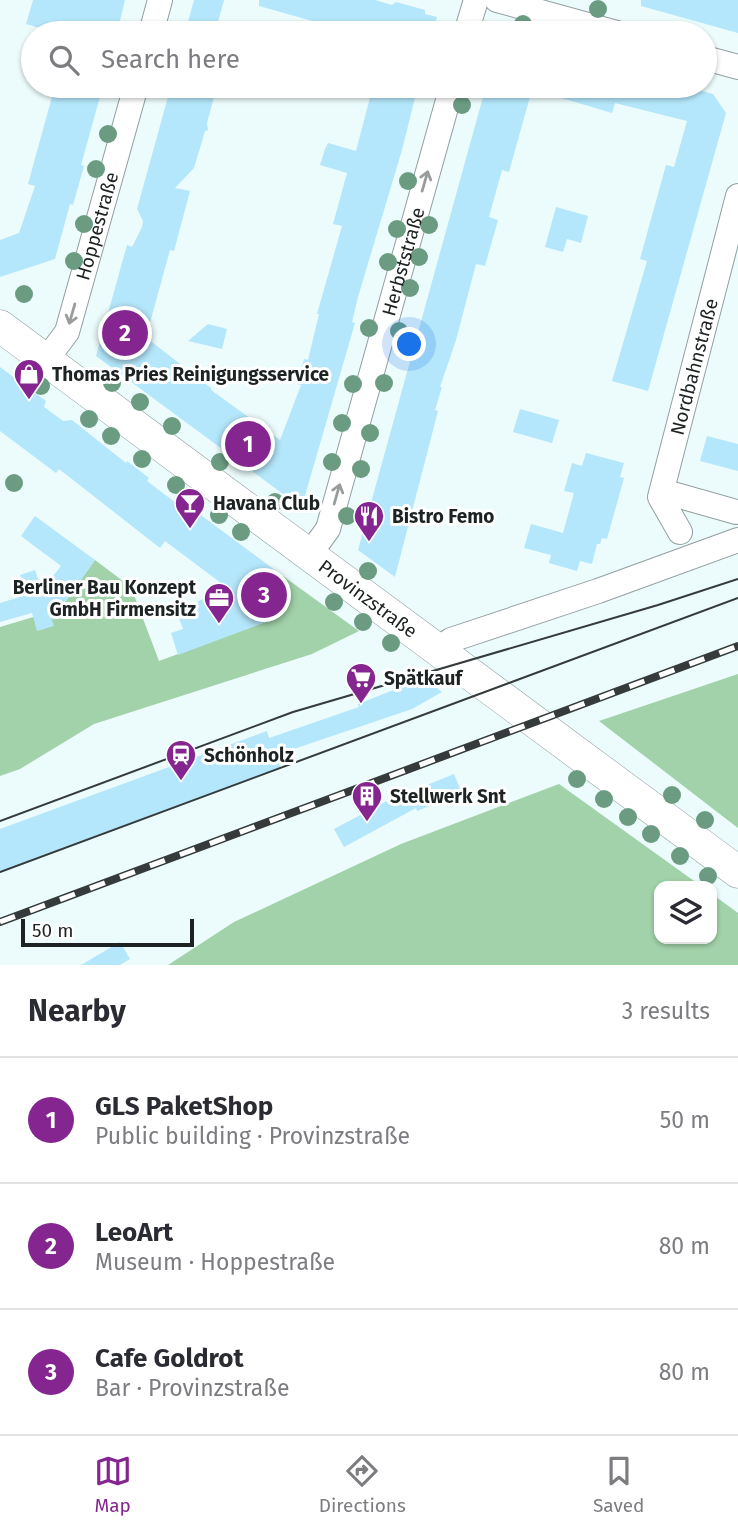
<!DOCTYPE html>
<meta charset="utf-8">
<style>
body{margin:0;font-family:"Fira Sans",sans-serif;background:#f2f2f3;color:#2b2b33}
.controls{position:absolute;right:21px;bottom:21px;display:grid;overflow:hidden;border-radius:14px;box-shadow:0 2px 5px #0004}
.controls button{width:63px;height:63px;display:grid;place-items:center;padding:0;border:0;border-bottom:2px solid #e1e1e2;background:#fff;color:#2b2b33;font:35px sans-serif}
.scale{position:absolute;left:21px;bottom:18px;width:173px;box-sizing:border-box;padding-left:7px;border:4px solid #1d2222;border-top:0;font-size:19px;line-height:24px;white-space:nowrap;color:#1d2222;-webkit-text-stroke:5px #fff;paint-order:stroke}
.you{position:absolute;left:410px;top:345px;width:24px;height:24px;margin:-18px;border:5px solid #fff;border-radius:50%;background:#1a73e8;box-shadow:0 0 0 10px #1a73e833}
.badge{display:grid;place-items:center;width:46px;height:46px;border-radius:50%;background:#852690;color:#fff;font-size:23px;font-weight:700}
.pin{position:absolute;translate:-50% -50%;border:4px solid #fff;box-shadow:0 2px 7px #0006}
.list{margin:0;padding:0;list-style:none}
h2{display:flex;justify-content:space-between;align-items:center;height:91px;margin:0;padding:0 28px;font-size:30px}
h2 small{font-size:23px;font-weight:400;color:#7c7c81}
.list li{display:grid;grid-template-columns:46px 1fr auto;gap:21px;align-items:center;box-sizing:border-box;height:126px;padding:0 28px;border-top:2px solid #e1e1e2}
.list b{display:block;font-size:26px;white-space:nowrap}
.list p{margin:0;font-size:23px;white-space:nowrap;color:#7c7c81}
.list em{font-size:23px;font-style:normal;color:#7c7c81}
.icon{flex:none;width:38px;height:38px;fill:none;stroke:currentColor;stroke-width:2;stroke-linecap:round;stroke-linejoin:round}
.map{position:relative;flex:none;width:738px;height:965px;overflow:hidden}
.search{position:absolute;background:#fff;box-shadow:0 2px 5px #0004;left:21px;right:21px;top:21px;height:77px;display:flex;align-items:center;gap:18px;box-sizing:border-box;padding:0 24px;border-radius:38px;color:#7c7c81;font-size:26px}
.sheet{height:469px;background:#fff}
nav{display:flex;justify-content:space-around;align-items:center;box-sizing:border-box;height:98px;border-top:2px solid #e1e1e2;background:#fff;font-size:19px;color:#7c7c81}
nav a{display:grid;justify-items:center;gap:4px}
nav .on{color:#852690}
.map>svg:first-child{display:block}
</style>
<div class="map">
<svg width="738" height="965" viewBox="0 0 738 965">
<rect width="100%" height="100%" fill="#ecfbfb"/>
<g fill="#a1d2a9">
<polygon points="95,560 131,587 159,661 271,620 283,576 359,631 312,654 94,724 20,769 0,776 0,627 60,609"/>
<polygon points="738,674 738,828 599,721"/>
<polygon points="559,784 701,886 659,886 659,939 712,939 712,894 738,913 738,965 168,965 234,922 401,844"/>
</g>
<g fill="#b4e7fb">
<polygon points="33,0 125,0 117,33 57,33 26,24"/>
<polygon points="194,0 224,0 215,33 185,33"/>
<polygon points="259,0 375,0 392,5 396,2 425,10 425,14 437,17 432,33 344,33 341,29 259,6"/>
<polygon points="641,0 738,0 738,33 641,6"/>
<polygon points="55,86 103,86 81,165 84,166 73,205 70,204 55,259 0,277 0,240 19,233 35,186 28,184"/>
<polygon points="171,86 217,86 207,123 208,130 205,131 194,168 175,188 190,191 174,251 170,250 148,330 130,325 211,388 211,390 280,440 301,385 297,384 300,373 304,359 308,360 319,314 317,314 342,226 333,224 347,173 320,165 325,149 328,143 356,151 373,86 418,86 402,150 358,297 352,322 355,323 304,499 294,502 96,356 127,245 132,247 142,227 143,221 137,209"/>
<polygon points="486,86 533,86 509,172 502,170 489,217 498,220 485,266 476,264 456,340 440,387 442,387 435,410 438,411 395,577 358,550"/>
<polygon points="538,86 684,86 713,94 726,113 648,391 612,381 647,261 640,259 666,165 674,167 687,121 615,103 612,113 538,91"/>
<polygon points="556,207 588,216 581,243 567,239 563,252 545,247"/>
<polygon points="208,324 227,329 222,349 188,341"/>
<polygon points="0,367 46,401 44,407 63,421 72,420 126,463 127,461 149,478 147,481 176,503 179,499 283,576 271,620 178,655 171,633 183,629 176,610 229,589 165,541 160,548 59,469 56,473 0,431"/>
<polygon points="520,409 559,420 552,443 513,432"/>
<polygon points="707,436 738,444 738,471 700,461"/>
<polygon points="586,453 624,463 620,477 624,478 607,539 602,538 600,544 597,544 592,564 580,561 577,571 549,563 551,555 524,548 531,524 563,533 574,493 564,491 572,463 582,466"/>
<polygon points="35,516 95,560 66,601 48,608 54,626 37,631 32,613 0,622 0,603 26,595 20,575 35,570 42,590 61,566 21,536"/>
<polygon points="424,678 442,692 412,709 276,755 281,768 0,873 0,829 267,731 269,738 359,707 358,704"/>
<polygon points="454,774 462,793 417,811 416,808 344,847 334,829 385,802"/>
<polygon points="120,942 130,959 120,965 81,965"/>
</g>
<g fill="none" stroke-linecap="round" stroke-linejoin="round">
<g stroke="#929fa0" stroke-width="26">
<g id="minor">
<polyline points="497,0 617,33"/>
<polyline points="151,33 160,0"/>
<polyline points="466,33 476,0"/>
<polyline points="705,58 738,67"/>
<path id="s1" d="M46 360 67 332 136 86"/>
<polyline points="662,491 736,512"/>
<path id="s2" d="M680 532 660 497 738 196"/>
<path id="s3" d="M309 555 328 529 452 86"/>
<polyline points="438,649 451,640 598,591 738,540"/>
</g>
</g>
<g stroke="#929fa0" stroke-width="33">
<g id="major">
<path id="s4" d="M0 326 738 872"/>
</g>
</g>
<use href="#minor" stroke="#fff" stroke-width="24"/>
<use href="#major" stroke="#fff" stroke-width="32"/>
<g stroke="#353b3b" stroke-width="2">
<polyline points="0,821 293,712 658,605 738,579"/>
<polyline points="0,872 738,598"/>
</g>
<g stroke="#353b3b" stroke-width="8">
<polyline id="rail" points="0,922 738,646"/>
</g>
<use href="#rail" stroke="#fff" stroke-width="5" stroke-dasharray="16" stroke-linecap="butt"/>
</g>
<g fill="#6b9c82">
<circle cx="598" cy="9" r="9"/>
<circle cx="523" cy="24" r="9"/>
<circle cx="462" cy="105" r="9"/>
<circle cx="108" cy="134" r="9"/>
<circle cx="96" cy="169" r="9"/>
<circle cx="408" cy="181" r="9"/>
<circle cx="84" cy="224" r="9"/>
<circle cx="429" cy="225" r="9"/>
<circle cx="397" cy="229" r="9"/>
<circle cx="419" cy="257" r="9"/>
<circle cx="74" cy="261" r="9"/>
<circle cx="388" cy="262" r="9"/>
<circle cx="410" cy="288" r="9"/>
<circle cx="24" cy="294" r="9"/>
<circle cx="369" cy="328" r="9"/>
<circle cx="399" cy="331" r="9"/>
<circle cx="112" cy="383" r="9"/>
<circle cx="384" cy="383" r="9"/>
<circle cx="353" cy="384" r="9"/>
<circle cx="41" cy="386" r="9"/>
<circle cx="140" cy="402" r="9"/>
<circle cx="89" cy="419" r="9"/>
<circle cx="342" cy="423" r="9"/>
<circle cx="172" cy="426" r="9"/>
<circle cx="370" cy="433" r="9"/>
<circle cx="111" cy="436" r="9"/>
<circle cx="142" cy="459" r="9"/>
<circle cx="220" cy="462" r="9"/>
<circle cx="332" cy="462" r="9"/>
<circle cx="361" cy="469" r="9"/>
<circle cx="14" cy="483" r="9"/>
<circle cx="176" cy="485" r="9"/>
<circle cx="275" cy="502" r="9"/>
<circle cx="219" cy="515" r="9"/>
<circle cx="347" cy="516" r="9"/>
<circle cx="241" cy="532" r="9"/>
<circle cx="368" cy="571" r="9"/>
<circle cx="334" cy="602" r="9"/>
<circle cx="363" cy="622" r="9"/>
<circle cx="391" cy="643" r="9"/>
<circle cx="577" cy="779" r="9"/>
<circle cx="672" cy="795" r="9"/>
<circle cx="604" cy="799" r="9"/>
<circle cx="628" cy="817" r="9"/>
<circle cx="705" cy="820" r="9"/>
<circle cx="651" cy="834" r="9"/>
<circle cx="680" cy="856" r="9"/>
<circle cx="708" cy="876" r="9"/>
</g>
<defs><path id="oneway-shaft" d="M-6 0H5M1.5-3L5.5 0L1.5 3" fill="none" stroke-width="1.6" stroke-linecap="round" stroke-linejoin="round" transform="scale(1.75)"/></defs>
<g stroke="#999c9c">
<use href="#oneway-shaft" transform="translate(425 181) rotate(-74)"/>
<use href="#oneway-shaft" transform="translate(72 314) rotate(106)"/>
<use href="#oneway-shaft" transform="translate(337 494) rotate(-74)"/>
</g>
<defs>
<g id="shop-pin" transform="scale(1.575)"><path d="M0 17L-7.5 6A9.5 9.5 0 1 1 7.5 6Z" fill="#852690" stroke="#fff"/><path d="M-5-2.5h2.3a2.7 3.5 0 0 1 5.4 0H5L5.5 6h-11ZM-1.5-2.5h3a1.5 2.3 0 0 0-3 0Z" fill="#fff"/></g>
<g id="bar-pin" transform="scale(1.575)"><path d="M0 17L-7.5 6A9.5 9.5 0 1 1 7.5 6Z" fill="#852690" stroke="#fff"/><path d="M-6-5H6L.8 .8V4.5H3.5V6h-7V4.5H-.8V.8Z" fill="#fff"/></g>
<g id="restaurant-pin" transform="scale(1.575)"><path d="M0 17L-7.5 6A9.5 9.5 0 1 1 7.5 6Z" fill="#852690" stroke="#fff"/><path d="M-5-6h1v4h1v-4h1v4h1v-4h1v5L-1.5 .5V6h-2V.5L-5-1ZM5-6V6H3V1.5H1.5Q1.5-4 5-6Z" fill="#fff"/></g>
<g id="office-pin" transform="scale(1.575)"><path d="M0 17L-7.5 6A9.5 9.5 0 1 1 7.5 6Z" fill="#852690" stroke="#fff"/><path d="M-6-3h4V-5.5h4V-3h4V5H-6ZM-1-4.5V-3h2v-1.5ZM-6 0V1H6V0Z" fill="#fff"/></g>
<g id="supermarket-pin" transform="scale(1.575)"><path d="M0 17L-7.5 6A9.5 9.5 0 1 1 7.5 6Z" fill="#852690" stroke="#fff"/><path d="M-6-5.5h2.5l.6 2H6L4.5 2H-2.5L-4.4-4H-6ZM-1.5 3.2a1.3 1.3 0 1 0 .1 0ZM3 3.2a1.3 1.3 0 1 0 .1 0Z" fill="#fff"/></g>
<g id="station-pin" transform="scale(1.575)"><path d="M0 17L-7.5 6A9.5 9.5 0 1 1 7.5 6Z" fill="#852690" stroke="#fff"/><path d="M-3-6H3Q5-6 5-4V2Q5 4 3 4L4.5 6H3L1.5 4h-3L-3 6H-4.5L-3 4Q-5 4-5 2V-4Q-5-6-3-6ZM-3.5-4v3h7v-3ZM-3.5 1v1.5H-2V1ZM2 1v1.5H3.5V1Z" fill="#fff"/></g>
<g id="building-pin" transform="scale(1.575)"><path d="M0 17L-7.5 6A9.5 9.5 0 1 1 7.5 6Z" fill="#852690" stroke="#fff"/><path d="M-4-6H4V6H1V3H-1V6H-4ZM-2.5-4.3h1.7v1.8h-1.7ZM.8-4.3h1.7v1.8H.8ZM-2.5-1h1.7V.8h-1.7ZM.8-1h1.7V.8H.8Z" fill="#fff"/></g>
</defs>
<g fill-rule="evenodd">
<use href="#shop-pin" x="29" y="374"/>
<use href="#bar-pin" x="190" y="503"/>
<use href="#restaurant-pin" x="369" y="516"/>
<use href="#office-pin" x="219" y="598"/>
<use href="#supermarket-pin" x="361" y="678"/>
<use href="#station-pin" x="181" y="755"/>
<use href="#building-pin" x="367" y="796"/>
</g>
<g text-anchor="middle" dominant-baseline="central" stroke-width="6" stroke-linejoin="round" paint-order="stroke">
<g font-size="19" fill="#1d2222" stroke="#fff">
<text stroke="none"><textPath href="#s1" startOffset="145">Hoppestraße</textPath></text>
<text stroke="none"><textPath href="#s3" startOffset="310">Herbststraße</textPath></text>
<text stroke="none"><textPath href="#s2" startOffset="175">Nordbahnstraße</textPath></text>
<text stroke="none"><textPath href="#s4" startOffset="458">Provinzstraße</textPath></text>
</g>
<g font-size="19" font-weight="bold" fill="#1d2222" stroke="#fff" text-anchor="start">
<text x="52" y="374">Thomas Pries Reinigungsservice</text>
<text x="213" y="503">Havana Club</text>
<text x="392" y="516">Bistro Femo</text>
<text x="196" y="587" text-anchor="end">Berliner Bau Konzept<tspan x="196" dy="22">GmbH Firmensitz</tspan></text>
<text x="384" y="678">Spätkauf</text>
<text x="204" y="755">Schönholz</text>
<text x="390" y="796">Stellwerk Snt</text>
</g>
</g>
</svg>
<div class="controls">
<button><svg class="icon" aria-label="layers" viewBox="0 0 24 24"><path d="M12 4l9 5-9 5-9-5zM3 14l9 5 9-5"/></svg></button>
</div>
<div class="scale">50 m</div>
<div class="you"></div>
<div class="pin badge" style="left:248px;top:444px">1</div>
<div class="pin badge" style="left:125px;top:333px">2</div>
<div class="pin badge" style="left:264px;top:595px">3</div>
<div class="search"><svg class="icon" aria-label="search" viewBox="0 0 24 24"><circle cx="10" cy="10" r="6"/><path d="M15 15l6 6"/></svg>Search here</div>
</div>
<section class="sheet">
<h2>Nearby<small>3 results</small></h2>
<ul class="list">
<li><span class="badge">1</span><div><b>GLS PaketShop</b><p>Public building · Provinzstraße</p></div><em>50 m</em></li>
<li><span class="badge">2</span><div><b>LeoArt</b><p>Museum · Hoppestraße</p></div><em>80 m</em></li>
<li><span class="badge">3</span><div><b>Cafe Goldrot</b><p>Bar · Provinzstraße</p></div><em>80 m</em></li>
</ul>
</section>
<nav>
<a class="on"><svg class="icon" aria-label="map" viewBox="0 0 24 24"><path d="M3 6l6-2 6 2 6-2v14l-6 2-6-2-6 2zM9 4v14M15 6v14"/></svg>Map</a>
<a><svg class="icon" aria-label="directions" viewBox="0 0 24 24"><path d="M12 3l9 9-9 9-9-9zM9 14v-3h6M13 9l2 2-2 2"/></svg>Directions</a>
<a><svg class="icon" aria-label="saved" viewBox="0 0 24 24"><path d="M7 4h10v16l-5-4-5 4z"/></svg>Saved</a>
</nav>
